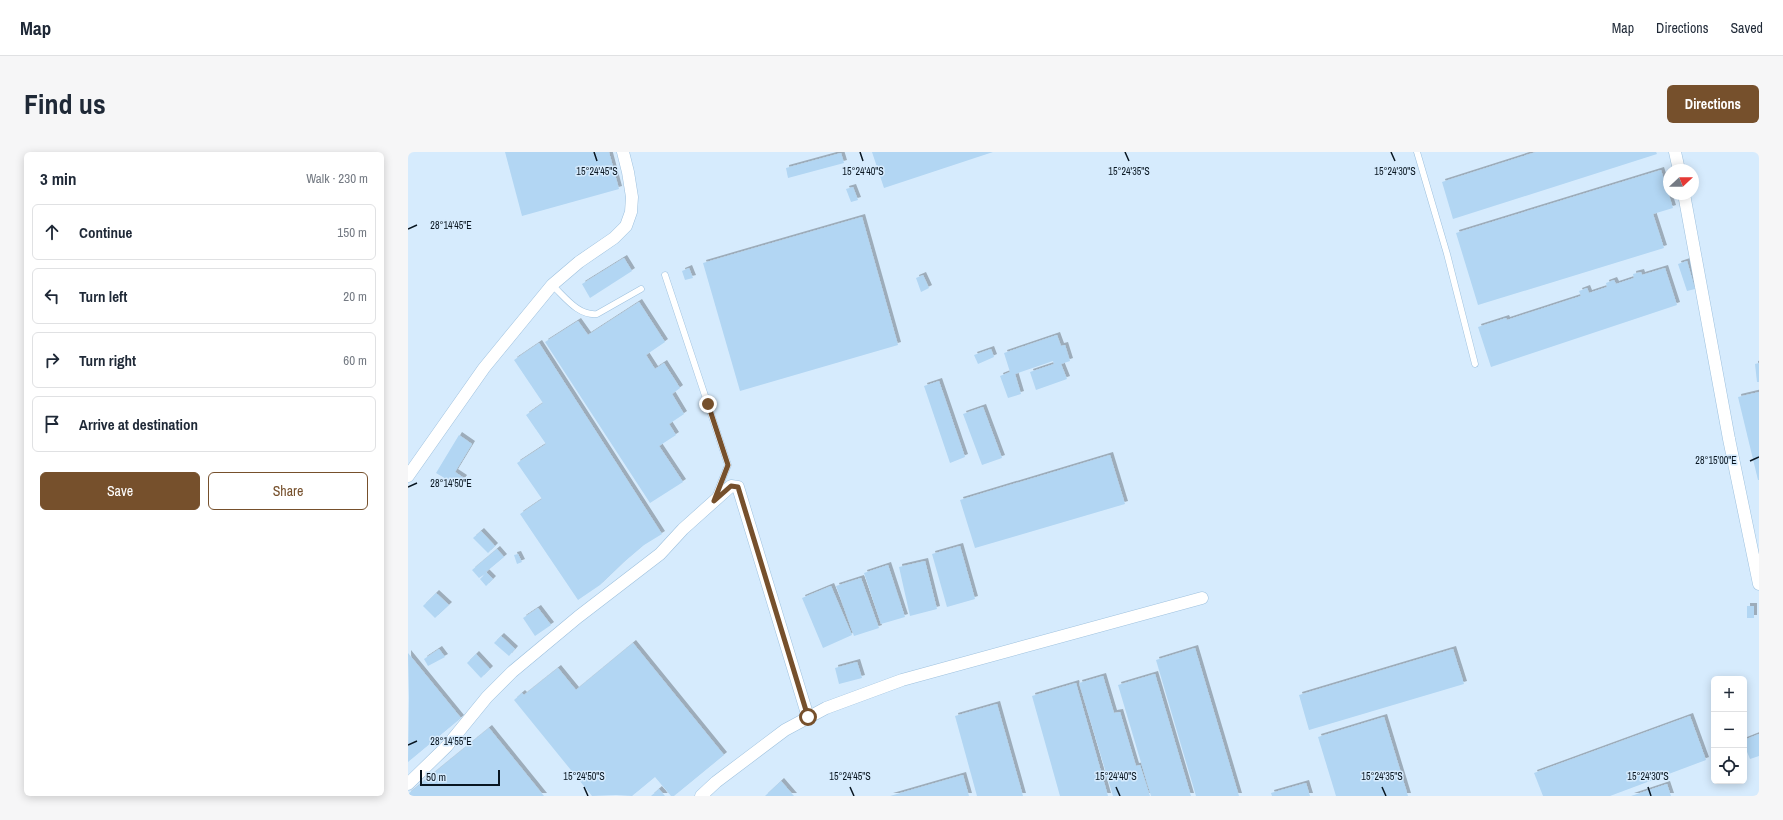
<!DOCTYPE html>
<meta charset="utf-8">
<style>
body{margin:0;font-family:"Archivo Narrow",sans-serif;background:#f6f6f7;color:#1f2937}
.controls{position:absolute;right:12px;bottom:12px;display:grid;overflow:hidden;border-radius:6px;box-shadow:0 2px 10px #0003}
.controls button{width:36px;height:36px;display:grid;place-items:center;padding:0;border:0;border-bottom:1px solid #e0e1e3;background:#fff;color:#1f2937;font:20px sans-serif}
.compass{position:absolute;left:1255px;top:12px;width:36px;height:36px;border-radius:50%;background:#fff;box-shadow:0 2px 10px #0003;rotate:68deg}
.scale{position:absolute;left:12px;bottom:10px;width:80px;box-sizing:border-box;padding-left:4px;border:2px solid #091621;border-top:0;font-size:11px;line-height:14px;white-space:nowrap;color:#091621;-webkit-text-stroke:3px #d6ebfd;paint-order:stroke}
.stop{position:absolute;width:12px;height:12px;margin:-9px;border:3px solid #76502c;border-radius:50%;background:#fff}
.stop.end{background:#76502c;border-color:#fff;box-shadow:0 1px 4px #0008}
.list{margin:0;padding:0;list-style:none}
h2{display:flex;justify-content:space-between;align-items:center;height:52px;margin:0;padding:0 16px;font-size:17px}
h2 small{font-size:13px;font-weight:400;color:#747a83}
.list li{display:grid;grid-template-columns:26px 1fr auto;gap:12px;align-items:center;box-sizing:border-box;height:56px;margin:0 8px 8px;padding:0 8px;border:1px solid #e0e1e3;border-radius:6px}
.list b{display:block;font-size:15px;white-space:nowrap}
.list em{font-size:13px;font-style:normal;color:#747a83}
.actions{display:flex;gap:8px;padding:12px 16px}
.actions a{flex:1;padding:9px 0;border:1px solid #76502c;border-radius:6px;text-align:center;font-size:14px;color:#76502c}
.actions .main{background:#76502c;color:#fff}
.icon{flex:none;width:22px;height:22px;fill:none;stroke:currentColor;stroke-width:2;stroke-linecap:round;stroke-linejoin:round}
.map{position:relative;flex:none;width:1351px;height:644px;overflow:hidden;border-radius:6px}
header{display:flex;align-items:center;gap:24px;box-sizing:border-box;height:56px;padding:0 20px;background:#fff;border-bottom:1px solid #e0e1e3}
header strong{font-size:19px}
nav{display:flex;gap:22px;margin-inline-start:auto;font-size:14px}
.intro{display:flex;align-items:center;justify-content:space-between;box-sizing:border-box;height:96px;padding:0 24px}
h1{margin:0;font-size:28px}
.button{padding:10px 18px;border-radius:6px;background:#76502c;color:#fff;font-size:14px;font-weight:700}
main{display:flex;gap:24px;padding:0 24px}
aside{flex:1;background:#fff;border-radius:6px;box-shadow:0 2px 10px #0003}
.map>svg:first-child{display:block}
</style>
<header>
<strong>Map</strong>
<nav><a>Map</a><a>Directions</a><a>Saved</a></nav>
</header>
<div class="intro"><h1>Find us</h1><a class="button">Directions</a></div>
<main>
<aside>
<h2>3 min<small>Walk · 230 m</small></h2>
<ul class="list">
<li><svg class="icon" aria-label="ahead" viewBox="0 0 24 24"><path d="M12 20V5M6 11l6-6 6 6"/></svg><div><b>Continue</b></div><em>150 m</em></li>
<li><svg class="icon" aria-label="left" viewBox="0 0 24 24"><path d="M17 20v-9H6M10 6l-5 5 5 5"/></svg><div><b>Turn left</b></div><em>20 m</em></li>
<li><svg class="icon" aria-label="right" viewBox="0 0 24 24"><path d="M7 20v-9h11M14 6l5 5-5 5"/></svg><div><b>Turn right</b></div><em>60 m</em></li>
<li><svg class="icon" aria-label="arrive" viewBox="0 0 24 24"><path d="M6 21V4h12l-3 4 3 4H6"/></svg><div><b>Arrive at destination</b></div></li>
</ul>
<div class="actions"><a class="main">Save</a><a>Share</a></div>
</aside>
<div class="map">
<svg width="1351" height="644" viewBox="0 0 1351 644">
<defs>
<filter id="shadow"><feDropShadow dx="3" dy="-3" stdDeviation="0" flood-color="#0004"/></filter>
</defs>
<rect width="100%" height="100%" fill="#d6ebfd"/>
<g fill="#b2d6f3" filter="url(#shadow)">
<polygon points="97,0 201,0 211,37 114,64"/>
<polygon points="464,0 585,0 476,36"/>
<polygon points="1128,0 1248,0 1249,2 1045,67 1034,30"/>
<polygon points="433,1 436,11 380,26 378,16"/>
<polygon points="1253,18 1265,56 1245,62 1256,96 1070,153 1048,81"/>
<polygon points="445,35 450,48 443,50 438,37"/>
<polygon points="454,65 490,193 332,239 295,111"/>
<polygon points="216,106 224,119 182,146 174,132"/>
<polygon points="1279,109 1287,137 1279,139 1270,112"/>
<polygon points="281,116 285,126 277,128 274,119"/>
<polygon points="1257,116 1269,153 1083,215 1070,175 1098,166 1099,168 1173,144 1171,139 1179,136 1181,141 1199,135 1198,131 1206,128 1208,132 1226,126 1225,122 1233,120 1234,123"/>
<polygon points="515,123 521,136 513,140 508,126"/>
<polygon points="231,150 257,190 238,203 247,217 256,211 272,236 264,242 276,262 261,272 268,283 251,294 275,330 242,351 137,190 170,169 180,183"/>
<polygon points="649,183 653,194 657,193 662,209 653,212 659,227 628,238 622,220 646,212 645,209 607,222 613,242 600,246 592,224 602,220 596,201"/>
<polygon points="131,191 254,382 236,393 216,410 192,433 170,448 112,362 134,347 109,311 138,292 118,263 135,251 106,208"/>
<polygon points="583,197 586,205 570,212 566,203"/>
<polygon points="1351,211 1351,230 1349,230 1347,212"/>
<polygon points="531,229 557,305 542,311 516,234"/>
<polygon points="1351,240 1351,328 1350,328 1330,245"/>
<polygon points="575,255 594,306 574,313 555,262"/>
<polygon points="51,283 64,292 47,320 56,326 50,334 28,321"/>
<polygon points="702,303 717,352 567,396 552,348"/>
<polygon points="73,379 87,394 80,401 65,386"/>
<polygon points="552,394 567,447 539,455 524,402"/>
<polygon points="89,397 96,405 78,420 85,427 78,434 72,427 77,422 71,426 64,418"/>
<polygon points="110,402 114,410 109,412 106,403"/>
<polygon points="517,409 529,457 502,464 491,415"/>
<polygon points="480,413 497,465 473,472 456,421"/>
<polygon points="453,426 471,476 446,484 428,434"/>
<polygon points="423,434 444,483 415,496 394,446"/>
<polygon points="28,441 41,453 27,466 15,454"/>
<rect x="1339" y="454" width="7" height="12"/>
<polygon points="130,456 143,473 127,484 115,466"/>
<polygon points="93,484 107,497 101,504 86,491"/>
<polygon points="225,491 316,603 266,644 263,644 247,625 224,644 208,643 184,644 106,548 114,541 116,543 150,516 168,538"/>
<polygon points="787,496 831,644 788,644 748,508"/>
<polygon points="31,497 37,505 20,514 16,507"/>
<polygon points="1045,497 1056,532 901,578 891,543"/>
<polygon points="0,501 53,566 0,610 1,546"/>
<polygon points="68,502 82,517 73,526 59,511"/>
<polygon points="449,510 454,526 431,532 427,516"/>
<polygon points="747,522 783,644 743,644 710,533"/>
<polygon points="695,524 706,561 712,560 728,614 732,613 742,644 705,644 671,531"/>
<polygon points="668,531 700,644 652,644 624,544"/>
<polygon points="589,552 615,644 569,644 547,564"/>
<polygon points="1282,564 1298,608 1202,644 1135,644 1126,621"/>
<polygon points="976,565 1000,644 928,644 910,585"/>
<polygon points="81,576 136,644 0,644 0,642"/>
<polygon points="1351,582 1351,604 1342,607 1337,595 1336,596 1336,588"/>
<polygon points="555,623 561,644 482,644"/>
<polygon points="373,629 386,644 357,644"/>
<polygon points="898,631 902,644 864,644 863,641"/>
<polygon points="1259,632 1263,644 1223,644"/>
<polygon points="251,637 257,644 243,644"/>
</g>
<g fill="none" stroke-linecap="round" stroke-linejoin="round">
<g stroke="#9ec1de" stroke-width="7">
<g id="lane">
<polyline points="1009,0 1039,102 1067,212"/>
<polyline points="257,123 320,313 308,343"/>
<path d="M144 133C157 145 170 164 189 162L233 137"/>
</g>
</g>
<g stroke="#9ec1de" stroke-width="13">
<g id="street">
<polyline points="1267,0 1271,18"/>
<polyline points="1276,42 1321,287 1351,432"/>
<polyline points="0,324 76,216 144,133 171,110 206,86 218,74 223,60 224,45 220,20 215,0"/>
<polyline points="0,632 39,594 79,545 104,520 170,465 252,402 275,377 323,334 330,335 400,565"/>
<polyline points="293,644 308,630 377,578 418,556 494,528 794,446"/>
</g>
</g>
<use href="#lane" stroke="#fff" stroke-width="6"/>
<use href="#street" stroke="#fff" stroke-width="12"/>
</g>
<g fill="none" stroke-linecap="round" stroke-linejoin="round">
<polyline stroke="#76502c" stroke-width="5" points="300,252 320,313 306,349 323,334 330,335 400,565"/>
</g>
<path fill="none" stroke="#091621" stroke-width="1.5" d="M186 0 189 9M452 0 455 9M717 0 721 9M983 0 987 9M0 77 9 73M1342 309 1351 305M0 335 9 331M0 593 9 589M176 635 180 644M442 635 446 644M708 635 712 644M974 635 978 644M1240 635 1243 644"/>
<g font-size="10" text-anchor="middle" fill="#091621" stroke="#d6ebfd" stroke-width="3" stroke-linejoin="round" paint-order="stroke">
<text x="189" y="23">15°24'45"S</text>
<text x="455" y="23">15°24'40"S</text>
<text x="721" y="23">15°24'35"S</text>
<text x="987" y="23">15°24'30"S</text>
<text x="43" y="77">28°14'45"E</text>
<text x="1308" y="312">28°15'00"E</text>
<text x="43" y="335">28°14'50"E</text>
<text x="43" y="593">28°14'55"E</text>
<text x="176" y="628">15°24'50"S</text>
<text x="442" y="628">15°24'45"S</text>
<text x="708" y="628">15°24'40"S</text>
<text x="974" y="628">15°24'35"S</text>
<text x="1240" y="628">15°24'30"S</text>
</g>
</svg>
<div class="controls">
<button>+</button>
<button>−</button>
<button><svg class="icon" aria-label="locate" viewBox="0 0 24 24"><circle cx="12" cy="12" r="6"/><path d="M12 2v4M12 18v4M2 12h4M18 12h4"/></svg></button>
</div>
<svg class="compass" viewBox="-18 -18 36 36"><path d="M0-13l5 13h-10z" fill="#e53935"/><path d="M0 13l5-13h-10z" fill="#747a83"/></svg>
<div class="scale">50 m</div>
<div class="stop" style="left:400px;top:565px"></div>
<div class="stop end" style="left:300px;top:252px"></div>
</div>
</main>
